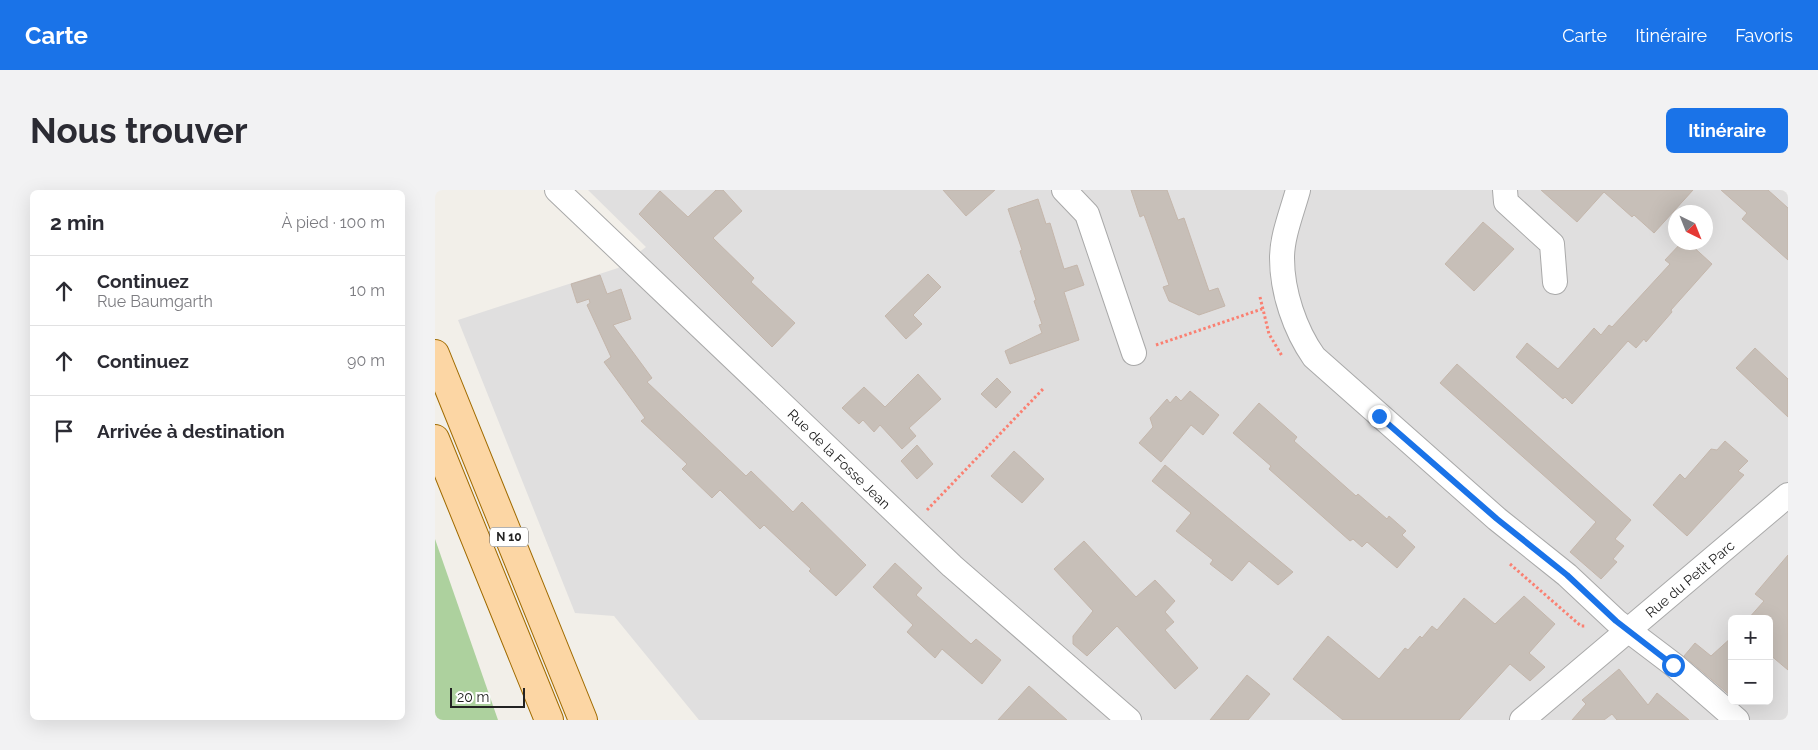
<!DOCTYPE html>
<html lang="fr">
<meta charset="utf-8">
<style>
body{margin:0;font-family:Raleway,sans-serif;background:#f2f2f3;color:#2b2b33}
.controls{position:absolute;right:15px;bottom:15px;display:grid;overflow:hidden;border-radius:8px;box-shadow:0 5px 20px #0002}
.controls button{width:45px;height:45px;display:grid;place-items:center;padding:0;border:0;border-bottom:1px solid #e1e1e2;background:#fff;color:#2b2b33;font:25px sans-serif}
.compass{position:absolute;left:1233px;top:15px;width:45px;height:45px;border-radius:50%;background:#fff;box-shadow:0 5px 20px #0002;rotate:137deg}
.scale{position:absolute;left:15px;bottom:12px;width:75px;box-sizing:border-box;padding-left:5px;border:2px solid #222;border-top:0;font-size:14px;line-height:18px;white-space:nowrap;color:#222;-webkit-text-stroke:4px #fff;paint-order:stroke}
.stop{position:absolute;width:15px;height:15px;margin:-11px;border:4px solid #1a73e8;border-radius:50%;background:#fff}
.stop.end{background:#1a73e8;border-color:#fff;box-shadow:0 1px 5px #0008}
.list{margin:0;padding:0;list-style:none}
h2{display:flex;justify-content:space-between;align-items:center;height:65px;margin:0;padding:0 20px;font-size:21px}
h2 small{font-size:16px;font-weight:400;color:#7c7c81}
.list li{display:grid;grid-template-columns:32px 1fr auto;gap:15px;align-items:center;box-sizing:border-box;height:70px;padding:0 20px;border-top:1px solid #e1e1e2}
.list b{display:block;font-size:19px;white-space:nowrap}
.list p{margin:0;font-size:16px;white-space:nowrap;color:#7c7c81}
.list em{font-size:16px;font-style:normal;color:#7c7c81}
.icon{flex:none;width:28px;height:28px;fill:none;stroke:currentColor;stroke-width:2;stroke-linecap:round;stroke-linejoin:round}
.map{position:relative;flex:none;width:1353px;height:530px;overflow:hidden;border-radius:8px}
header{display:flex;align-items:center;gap:30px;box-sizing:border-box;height:70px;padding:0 25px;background:#1a73e8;color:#fff}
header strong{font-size:24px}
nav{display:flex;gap:28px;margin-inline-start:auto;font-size:18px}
.intro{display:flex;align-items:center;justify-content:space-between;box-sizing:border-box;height:120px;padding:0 30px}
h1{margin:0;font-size:35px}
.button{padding:12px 22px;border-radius:8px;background:#1a73e8;color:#fff;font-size:18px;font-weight:700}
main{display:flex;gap:30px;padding:0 30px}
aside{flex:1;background:#fff;border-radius:8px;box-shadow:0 5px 20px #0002}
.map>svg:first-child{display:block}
</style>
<header>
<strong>Carte</strong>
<nav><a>Carte</a><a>Itinéraire</a><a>Favoris</a></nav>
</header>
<div class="intro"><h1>Nous trouver</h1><a class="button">Itinéraire</a></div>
<main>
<aside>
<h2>2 min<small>À pied · 100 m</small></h2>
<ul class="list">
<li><svg class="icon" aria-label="ahead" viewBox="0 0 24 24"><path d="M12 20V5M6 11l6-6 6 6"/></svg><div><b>Continuez</b><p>Rue Baumgarth</p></div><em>10 m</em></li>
<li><svg class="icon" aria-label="ahead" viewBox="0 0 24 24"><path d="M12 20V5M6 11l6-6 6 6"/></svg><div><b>Continuez</b></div><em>90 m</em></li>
<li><svg class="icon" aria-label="arrive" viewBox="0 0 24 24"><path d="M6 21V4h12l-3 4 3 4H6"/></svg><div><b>Arrivée à destination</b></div></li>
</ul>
</aside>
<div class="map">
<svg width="1353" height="530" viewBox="0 0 1353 530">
<rect width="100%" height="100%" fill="#f2efe9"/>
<path fill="#e0dfdf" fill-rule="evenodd" d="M153 0H1353V530H264L179 426 140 423 23 130 183 78 211 57ZM1240 22H1270V52H1240ZM1297 429H1334V511H1297Z"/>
<polygon fill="#add19e" points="0,349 63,530 0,530"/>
<g fill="#c7bfb8" stroke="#c4b6ab">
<polygon points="281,0 288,0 307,21 278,48 319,88 316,92 360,133 337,157 204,24 225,1 253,27"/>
<polygon points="508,0 560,0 531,26"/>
<polygon points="696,0 732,0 743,30 749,28 774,101 783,98 790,116 764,125 734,111 728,97 734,95 709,25 705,27"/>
<polygon points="1106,0 1258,0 1219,43 1199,25 1197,27 1169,2 1142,32"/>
<polygon points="1286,0 1333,0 1353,18 1353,70 1307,29 1312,23"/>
<polygon points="603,9 611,34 615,33 629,79 642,75 649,95 629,102 644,150 575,174 570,161 607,143 604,135 607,134 599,111 601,110 585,61 587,60 573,19"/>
<polygon points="1048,32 1079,59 1039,101 1010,74"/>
<polygon points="1247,52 1253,52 1277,74 1236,120 1237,122 1211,152 1209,149 1201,158 1193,151 1137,214 1130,207 1128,209 1081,167 1092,153 1123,179 1159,138 1166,145 1174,135 1177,137 1235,74 1230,70"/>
<polygon points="493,84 506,97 478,125 487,134 471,149 450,126"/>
<polygon points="165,85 172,104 186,99 196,129 178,135 217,188 212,192 311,286 316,281 358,322 367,312 431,375 401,406 374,381 376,379 329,335 325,339 285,300 277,308 247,279 252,274 206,231 210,228 169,172 176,167 152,115 155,113 154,109 142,113 136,94"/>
<polygon points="1320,158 1353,189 1353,227 1301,178"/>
<polygon points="1022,174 1196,330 1180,349 1189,356 1178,369 1182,372 1166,389 1135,362 1161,332 1005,193"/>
<polygon points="483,184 506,209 474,238 481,246 467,259 445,235 439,242 428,230 424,234 407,218 429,197 450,217"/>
<polygon points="562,188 576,202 561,218 546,204"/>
<polygon points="755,201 784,225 768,245 756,235 726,272 704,253 718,237 715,228 732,209 735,213 741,206 746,211"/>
<polygon points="824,213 862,247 859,251 921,306 923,304 952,329 954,326 971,341 967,345 980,357 962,378 932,352 927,357 918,349 915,351 834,279 836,276 798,243"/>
<polygon points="1290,251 1313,271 1303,281 1309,285 1252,346 1218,315 1245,284 1250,289 1276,259 1282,260"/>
<polygon points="482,255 498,274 482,289 466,271"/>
<polygon points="579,261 609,289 587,313 556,286"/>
<polygon points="730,275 840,367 858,382 843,395 814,371 797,391 775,374 778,370 741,341 756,323 717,291"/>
<polygon points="649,351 701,407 720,390 740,411 730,422 739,432 730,440 763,478 740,499 682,436 652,466 638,454 638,446 658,421 619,379"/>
<polygon points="1353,365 1353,480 1334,464 1334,429 1313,429 1329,411 1320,404"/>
<polygon points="460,373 487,398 481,405 536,454 541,449 566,470 547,494 507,459 500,468 472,442 478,435 438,397"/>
<polygon points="1089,406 1120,434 1094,463 1110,477 1095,491 1075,474 1024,530 908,530 858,489 893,446 944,489 970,458 973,460 985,446 987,448 997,436 1002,440 1029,408 1060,434"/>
<polygon points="1297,447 1297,507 1249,466 1260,453 1276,466"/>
<polygon points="1184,479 1213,515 1222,503 1254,530 1182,530 1177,524 1169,530 1137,530 1151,514 1147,510"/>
<polygon points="812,485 835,504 813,530 775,530"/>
<polygon points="594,496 632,530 563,530"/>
</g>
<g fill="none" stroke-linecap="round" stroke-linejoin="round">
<g stroke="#a9a9a9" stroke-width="26">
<g id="street">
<polyline points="122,0 517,376 694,530"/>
<polyline points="629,0 652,24 699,163"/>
<path d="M863 0C857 22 847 46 847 68 847 102 860 140 879 167L1062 329 1132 385 1181 431 1239 475 1302 530"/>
<polyline points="1070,0 1071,12 1117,54 1120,92"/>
<polyline points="1087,530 1353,305"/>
</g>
</g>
<g stroke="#a06b00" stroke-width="30">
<g id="primary">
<polyline points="0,164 148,530"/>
<polyline points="0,249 114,530"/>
</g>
</g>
<g stroke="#fa8072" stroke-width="3" stroke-dasharray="2.5 2.5" stroke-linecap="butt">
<polyline points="825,107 834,144 847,166"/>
<polyline points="721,155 827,119"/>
<polyline points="492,320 608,199"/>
<polyline points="1075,374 1146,436 1151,436"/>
</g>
<use href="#street" stroke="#fff" stroke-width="24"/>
<use href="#primary" stroke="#fcd6a4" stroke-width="28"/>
</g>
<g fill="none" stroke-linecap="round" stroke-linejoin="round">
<polyline stroke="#1a73e8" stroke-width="6" points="944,226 1062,329 1132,385 1181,431 1238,475"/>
</g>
<g text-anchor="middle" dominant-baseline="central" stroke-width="4" stroke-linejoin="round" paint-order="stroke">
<rect fill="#fff" stroke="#646464" stroke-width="1" x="55" y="337.5" width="38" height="19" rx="4"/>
<g font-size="12" font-weight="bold" fill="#222">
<text x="74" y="347">N 10</text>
</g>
<g font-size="14" fill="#222" stroke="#fff">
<text transform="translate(404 269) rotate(44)">Rue de la Fosse Jean</text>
<text transform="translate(1255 389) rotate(-40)">Rue du Petit Parc</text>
</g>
</g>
</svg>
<div class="controls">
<button>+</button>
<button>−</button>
</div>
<svg class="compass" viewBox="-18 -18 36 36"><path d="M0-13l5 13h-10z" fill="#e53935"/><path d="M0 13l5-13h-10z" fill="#7c7c81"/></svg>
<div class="scale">20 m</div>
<div class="stop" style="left:1238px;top:475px"></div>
<div class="stop end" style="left:944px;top:226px"></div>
</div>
</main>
